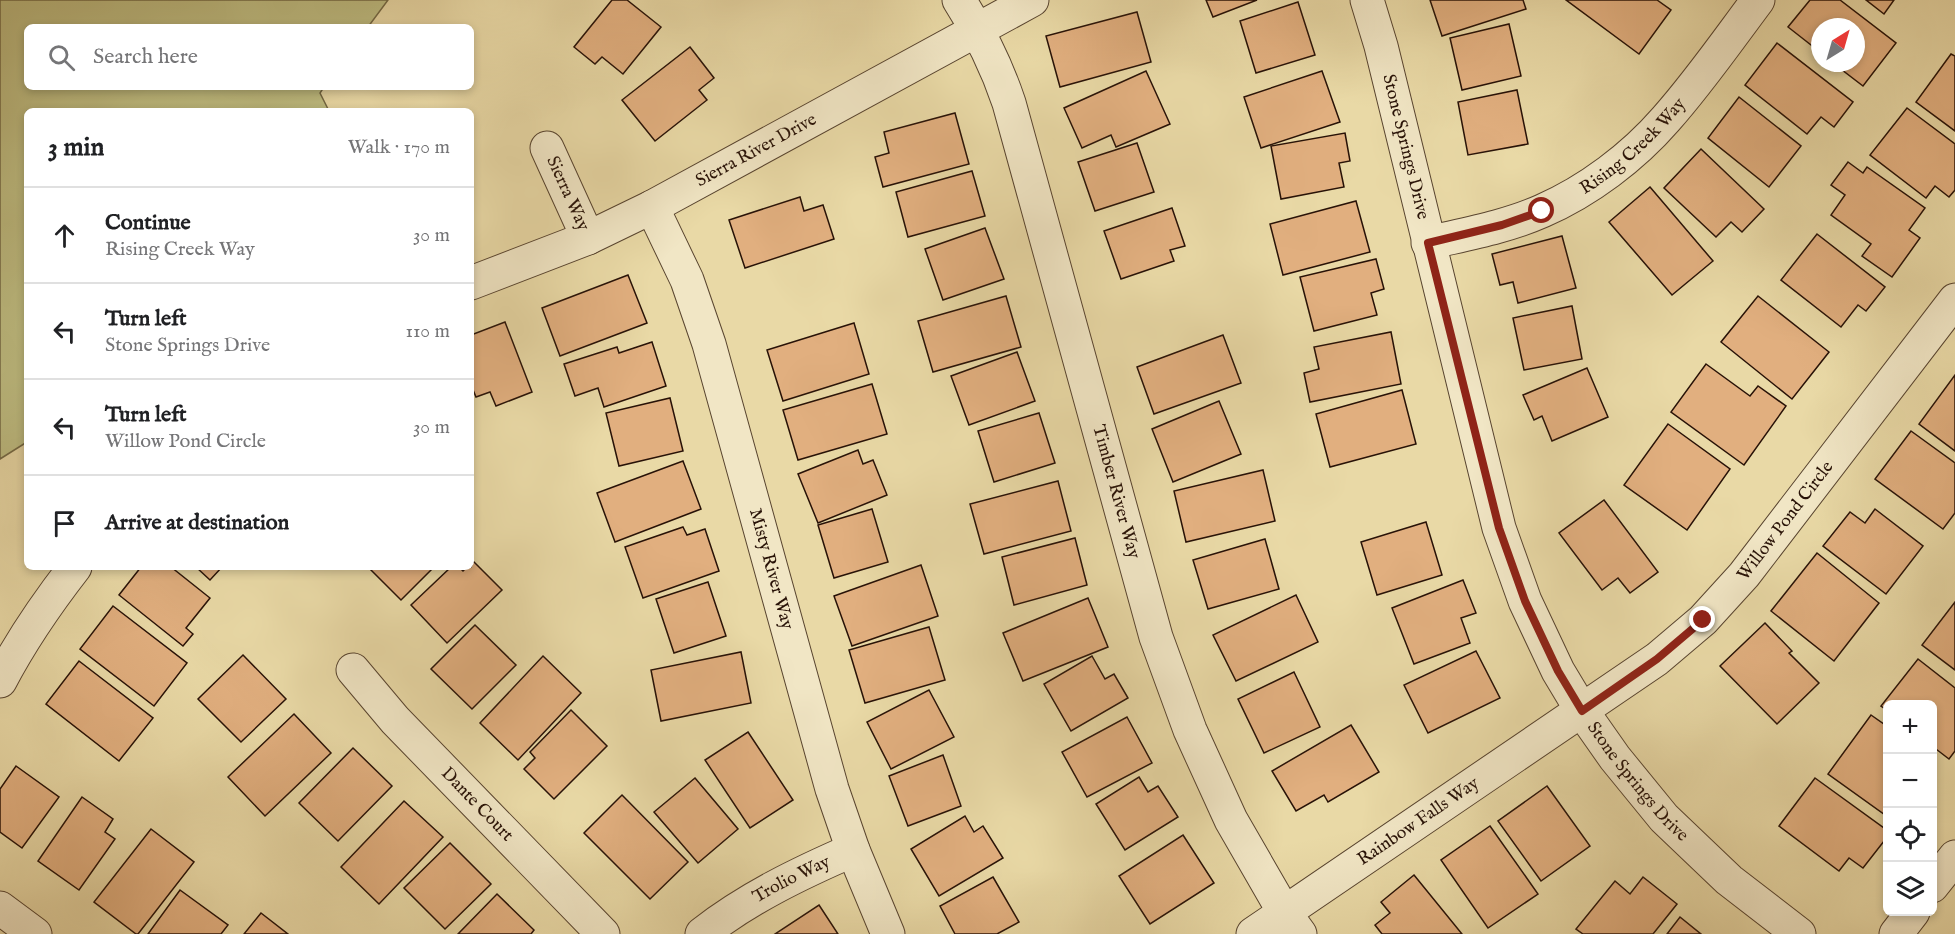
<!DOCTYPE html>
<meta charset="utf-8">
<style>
body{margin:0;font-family:"IM FELL English",serif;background:#f6f6f6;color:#202124}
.controls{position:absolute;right:18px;bottom:18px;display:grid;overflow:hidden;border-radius:9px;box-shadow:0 3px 9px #0003}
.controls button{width:54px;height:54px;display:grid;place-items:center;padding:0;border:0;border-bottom:2px solid #e0e0e0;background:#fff;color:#202124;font:30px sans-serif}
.compass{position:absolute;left:1811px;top:18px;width:54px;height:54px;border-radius:50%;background:#fff;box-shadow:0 3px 9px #0003;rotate:37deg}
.stop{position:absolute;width:18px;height:18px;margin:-14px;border:4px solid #8f2418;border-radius:50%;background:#fff}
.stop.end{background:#8f2418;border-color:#fff;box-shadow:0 2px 6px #0008}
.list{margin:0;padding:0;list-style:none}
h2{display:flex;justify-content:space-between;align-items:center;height:78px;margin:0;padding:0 24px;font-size:26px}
h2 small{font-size:20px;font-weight:400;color:#757577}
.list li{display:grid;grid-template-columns:39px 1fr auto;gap:18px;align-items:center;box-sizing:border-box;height:96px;padding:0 24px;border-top:2px solid #e0e0e0}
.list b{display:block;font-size:22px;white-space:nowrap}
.list p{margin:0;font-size:20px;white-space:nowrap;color:#757577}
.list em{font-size:20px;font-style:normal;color:#757577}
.icon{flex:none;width:33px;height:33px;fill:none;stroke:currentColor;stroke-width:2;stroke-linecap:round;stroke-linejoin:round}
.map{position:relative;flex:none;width:1955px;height:934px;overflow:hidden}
.search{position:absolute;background:#fff;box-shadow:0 3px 9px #0003;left:24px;top:24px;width:450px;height:66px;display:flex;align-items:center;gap:15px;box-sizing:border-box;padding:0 21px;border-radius:9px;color:#757577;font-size:22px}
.panel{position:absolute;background:#fff;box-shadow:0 3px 9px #0003;left:24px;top:108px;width:450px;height:462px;border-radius:9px}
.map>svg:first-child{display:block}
</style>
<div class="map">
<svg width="1955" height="934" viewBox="0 0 1955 934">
<rect width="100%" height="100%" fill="#e9d9a6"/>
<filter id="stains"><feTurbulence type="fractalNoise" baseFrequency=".00333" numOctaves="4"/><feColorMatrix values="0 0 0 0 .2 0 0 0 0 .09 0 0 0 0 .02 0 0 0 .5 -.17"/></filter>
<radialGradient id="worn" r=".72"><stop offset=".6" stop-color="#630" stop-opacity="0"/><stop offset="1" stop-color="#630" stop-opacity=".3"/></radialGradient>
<polygon fill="#bebd82" stroke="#736844" stroke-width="1.5" points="0,0 388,0 368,27 27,27 27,87 324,87 320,93 329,111 27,111 27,442 0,459"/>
<g fill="#e1af7f" stroke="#281207" stroke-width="1.5">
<polygon points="612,0 627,0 661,27 623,74 602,57 595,64 574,47"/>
<polygon points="1206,0 1257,0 1213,17"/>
<polygon points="1430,0 1523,0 1526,9 1442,36"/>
<polygon points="1566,0 1657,0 1671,10 1639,54"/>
<polygon points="1810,0 1840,0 1896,43 1863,86 1833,63 1856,63 1856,27 1820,27 1820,52 1788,27"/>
<polygon points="1866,0 1894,0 1884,14"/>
<polygon points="1298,2 1315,55 1256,73 1240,21"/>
<polygon points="1137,12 1151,62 1060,87 1046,36"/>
<polygon points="1509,24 1521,76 1462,90 1450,38"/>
<polygon points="1777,43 1853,102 1834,127 1821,117 1807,134 1745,85"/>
<polygon points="690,47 714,78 699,90 707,100 655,141 622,100"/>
<polygon points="1951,54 1955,56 1955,131 1916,102"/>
<polygon points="1146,71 1170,124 1116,147 1111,135 1082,148 1064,108"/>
<polygon points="1322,71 1340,122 1261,148 1244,97"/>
<polygon points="1517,90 1528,144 1468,155 1458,102"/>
<polygon points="1739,97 1801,146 1769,187 1708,138"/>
<polygon points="1907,108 1955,144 1955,190 1949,197 1935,186 1926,198 1870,155"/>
<polygon points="955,113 969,164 883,187 875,157 889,153 884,132"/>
<polygon points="1345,133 1350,161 1339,163 1344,187 1281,199 1271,146"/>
<polygon points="1137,143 1154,192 1095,211 1078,162"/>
<polygon points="1701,149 1764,209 1742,232 1731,222 1716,237 1664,188"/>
<polygon points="1848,162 1863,173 1867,167 1925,208 1909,230 1920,238 1892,277 1862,256 1871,244 1831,215 1845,195 1831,185"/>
<polygon points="972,171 985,216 908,237 896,192"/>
<polygon points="1650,187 1713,261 1672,295 1609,222"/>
<polygon points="800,197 804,211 823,205 834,239 745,268 729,220"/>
<polygon points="1356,201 1370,252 1283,275 1270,224"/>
<polygon points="1172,208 1185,246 1170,250 1174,261 1121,279 1104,231"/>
<polygon points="985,228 1004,279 943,300 925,249"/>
<polygon points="1817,234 1885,287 1866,311 1858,305 1841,327 1781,280"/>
<polygon points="1562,236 1576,288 1518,303 1513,282 1500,285 1492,254"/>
<polygon points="1376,259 1384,289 1371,293 1377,315 1314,331 1300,277"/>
<polygon points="628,275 647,323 560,356 542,308"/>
<polygon points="1006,296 1021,347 933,372 918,321"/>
<polygon points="1758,296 1829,352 1792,399 1721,342"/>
<polygon points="1572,306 1582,359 1524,370 1513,318"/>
<polygon points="505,322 532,392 496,406 490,392 476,397 471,385 471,335"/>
<polygon points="854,323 869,374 783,401 767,350"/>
<polygon points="1391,332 1401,384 1310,402 1304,373 1319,369 1314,347"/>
<polygon points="1223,335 1241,383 1154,414 1137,367"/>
<polygon points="652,342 666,386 604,407 598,388 575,396 564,364 617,347 619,353"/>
<polygon points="1017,352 1035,401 969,425 951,376"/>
<polygon points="1706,364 1750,396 1758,386 1786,406 1744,465 1671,412"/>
<polygon points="1587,368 1608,417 1552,441 1542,416 1534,420 1523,395"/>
<polygon points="1955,375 1955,451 1919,424"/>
<polygon points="872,384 887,434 798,460 783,410"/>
<polygon points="1402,390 1416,444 1330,467 1316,414"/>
<polygon points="670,398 683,451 619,466 606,413"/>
<polygon points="1219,401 1241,454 1173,482 1152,429"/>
<polygon points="1039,413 1055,463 994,482 978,431"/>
<polygon points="1668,424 1730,469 1687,530 1624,485"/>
<polygon points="1911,431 1955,463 1955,513 1943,529 1875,479"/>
<polygon points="858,450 863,464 873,460 887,495 818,523 798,474"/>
<polygon points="683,461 701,509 615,542 597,493"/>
<polygon points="1263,470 1275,521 1186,542 1174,491"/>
<polygon points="1058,481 1071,531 984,554 970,504"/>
<polygon points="1604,500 1658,572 1630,593 1618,578 1602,590 1559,533"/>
<polygon points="872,509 888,562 834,578 818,525"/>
<polygon points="1875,509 1923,546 1886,594 1823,546 1850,512 1865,523"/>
<polygon points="1426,522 1442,575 1377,595 1361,542"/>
<polygon points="683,527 687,535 705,529 719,571 643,598 625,547"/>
<polygon points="1075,538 1087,585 1014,605 1002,557"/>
<polygon points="1265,539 1279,589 1208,609 1193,560"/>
<polygon points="1817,553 1879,603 1834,661 1771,611"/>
<polygon points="473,561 502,590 447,643 411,605 451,567 459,567 463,571 467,567 471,567"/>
<polygon points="921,565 938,616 852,646 834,596"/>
<polygon points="141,567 171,567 210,598 186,628 193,634 183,646 119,595"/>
<polygon points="196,567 222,567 210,580"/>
<polygon points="368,567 434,567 401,600"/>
<polygon points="1463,580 1476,613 1461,618 1470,643 1414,664 1392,608"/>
<polygon points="708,582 726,636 674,653 656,599"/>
<polygon points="1296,595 1318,642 1236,681 1213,635"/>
<polygon points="1088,598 1108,647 1023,681 1003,633"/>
<polygon points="1955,602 1955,670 1922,645"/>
<polygon points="113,606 187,663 154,706 80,649"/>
<polygon points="1765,623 1792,651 1789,653 1819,683 1777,724 1720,666"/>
<polygon points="475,625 516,665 472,709 431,669"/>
<polygon points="929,627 945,680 865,703 849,650"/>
<polygon points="1476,651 1500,698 1428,733 1404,685"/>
<polygon points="741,652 751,703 661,721 651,670"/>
<polygon points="243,655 286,699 241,742 198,699"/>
<polygon points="543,656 581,693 518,760 480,723"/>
<polygon points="1092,656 1105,679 1114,674 1128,698 1071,731 1044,684"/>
<polygon points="1918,659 1955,688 1955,751 1949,759 1932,746 1932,704 1888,704 1888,711 1881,706"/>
<polygon points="79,661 153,718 119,761 46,704"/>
<polygon points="1294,672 1320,727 1264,753 1238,699"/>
<polygon points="929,690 954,737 891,769 867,722"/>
<polygon points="571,710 607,746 554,799 524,769 535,758 530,752"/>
<polygon points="294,714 331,753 265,816 228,777"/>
<polygon points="1871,715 1888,727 1888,817 1828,774"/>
<polygon points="1127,717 1152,763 1087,797 1062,752"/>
<polygon points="1351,725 1379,772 1328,802 1324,795 1296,811 1272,771"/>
<polygon points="748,732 793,800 750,828 705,760"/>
<polygon points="353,748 392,786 338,841 299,803"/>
<polygon points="943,755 961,806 908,826 889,776"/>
<polygon points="16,766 59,797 22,848 0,832 0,789"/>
<polygon points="1139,777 1148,792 1158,786 1178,817 1125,850 1096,804"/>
<polygon points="695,778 738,829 698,863 654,812"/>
<polygon points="1815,778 1888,831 1888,836 1863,868 1849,858 1839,871 1779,826"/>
<polygon points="1547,786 1590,846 1541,881 1498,821"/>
<polygon points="622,795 688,862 650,899 584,833"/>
<polygon points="82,797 113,819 105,832 115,839 79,890 38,861"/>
<polygon points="404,801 443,837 379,904 341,867"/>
<polygon points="965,816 974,832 983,826 1003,858 939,896 911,849"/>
<polygon points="1490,826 1538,894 1488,928 1441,860"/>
<polygon points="151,829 194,862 138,934 136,934 94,902"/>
<polygon points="1183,835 1214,883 1150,924 1119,876"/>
<polygon points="450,843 491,884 445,929 404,888"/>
<polygon points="1414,875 1462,934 1382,934 1375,925 1390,913 1381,902"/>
<polygon points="993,877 1019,922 997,934 955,934 940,906"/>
<polygon points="1643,877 1677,904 1653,934 1583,934 1576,929 1615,881 1630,894"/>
<polygon points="180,890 228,925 221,934 148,934"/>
<polygon points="497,894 534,930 531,934 458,934"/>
<polygon points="819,905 838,934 775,934"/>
<polygon points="261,913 288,934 244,934"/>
<polygon points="1680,917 1701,934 1667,934"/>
</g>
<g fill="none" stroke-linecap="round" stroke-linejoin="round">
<g stroke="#58442f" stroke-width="35">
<g id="minor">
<path id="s1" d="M959 0C981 34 996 64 1009 103L1156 637 1190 730 1231 820 1284 912 1300 934"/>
<path id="s2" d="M1367 0 1381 46 1499 528 1525 601 1558 671 1582 711 1615 758 1664 818 1729 880 1799 934"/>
<path id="s3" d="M547 148 588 238"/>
<path id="s4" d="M652 207 687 280 709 344 832 789 853 850 888 934"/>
<path id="s5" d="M1428 243C1466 234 1506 227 1542 211 1588 191 1633 157 1666 119 1699 82 1728 40 1758 0"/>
<path id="s6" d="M471 283 588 238 652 207 1032 0"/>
<path id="s7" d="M353 670 395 720 603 934"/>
<path d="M0 681C21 641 47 603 75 567"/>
<polyline points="1932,886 1955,857"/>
<polyline points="0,908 35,934"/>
<path id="s8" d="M702 934C748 898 800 873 853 850"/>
<path id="s9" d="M1253 934 1657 659 1703 620 1744 575 1955 300"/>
<polyline points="1896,934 1913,912"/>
</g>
</g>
<use href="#minor" stroke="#f1e6c5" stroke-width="33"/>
</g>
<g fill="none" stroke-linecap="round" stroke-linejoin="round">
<polyline stroke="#8f2418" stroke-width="8" points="1542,211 1502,225 1428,243 1499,528 1525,601 1558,671 1582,711 1657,659 1703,620"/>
</g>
<g text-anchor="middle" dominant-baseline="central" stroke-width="4.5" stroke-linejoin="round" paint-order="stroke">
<g font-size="18" fill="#281207" stroke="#f1e6c5">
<text stroke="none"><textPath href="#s5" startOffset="231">Rising Creek Way</textPath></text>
<text stroke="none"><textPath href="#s2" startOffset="152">Stone Springs Drive</textPath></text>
<text stroke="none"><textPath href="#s6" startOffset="315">Sierra River Drive</textPath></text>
<text stroke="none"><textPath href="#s3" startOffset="50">Sierra Way</textPath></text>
<text stroke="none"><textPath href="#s1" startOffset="518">Timber River Way</textPath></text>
<text stroke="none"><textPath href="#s9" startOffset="678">Willow Pond Circle</textPath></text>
<text stroke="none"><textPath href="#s4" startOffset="382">Misty River Way</textPath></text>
<text stroke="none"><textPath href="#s2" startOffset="836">Stone Springs Drive</textPath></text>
<text stroke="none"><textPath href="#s7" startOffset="183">Dante Court</textPath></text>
<text stroke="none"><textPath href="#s9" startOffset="200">Rainbow Falls Way</textPath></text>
<text stroke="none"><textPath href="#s8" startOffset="105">Trolio Way</textPath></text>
</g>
</g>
<rect width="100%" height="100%" filter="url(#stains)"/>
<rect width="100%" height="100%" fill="url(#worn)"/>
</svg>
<div class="controls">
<button>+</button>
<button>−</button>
<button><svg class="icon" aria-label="locate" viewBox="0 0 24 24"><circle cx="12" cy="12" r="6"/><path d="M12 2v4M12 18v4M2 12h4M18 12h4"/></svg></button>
<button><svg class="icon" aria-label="layers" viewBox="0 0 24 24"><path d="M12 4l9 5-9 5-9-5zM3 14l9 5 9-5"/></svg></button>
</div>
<svg class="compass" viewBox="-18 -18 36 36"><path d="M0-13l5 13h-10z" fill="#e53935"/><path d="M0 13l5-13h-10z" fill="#757577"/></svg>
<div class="stop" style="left:1542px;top:211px"></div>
<div class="stop end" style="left:1703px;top:620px"></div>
<div class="search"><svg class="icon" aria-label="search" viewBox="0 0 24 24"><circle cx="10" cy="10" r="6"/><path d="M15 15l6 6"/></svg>Search here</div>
<section class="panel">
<h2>3 min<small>Walk · 170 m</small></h2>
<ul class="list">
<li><svg class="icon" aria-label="ahead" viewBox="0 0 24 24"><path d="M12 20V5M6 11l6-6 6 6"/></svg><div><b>Continue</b><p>Rising Creek Way</p></div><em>30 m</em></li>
<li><svg class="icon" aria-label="left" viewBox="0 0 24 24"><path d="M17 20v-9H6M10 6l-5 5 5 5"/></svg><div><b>Turn left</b><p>Stone Springs Drive</p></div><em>110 m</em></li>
<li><svg class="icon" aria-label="left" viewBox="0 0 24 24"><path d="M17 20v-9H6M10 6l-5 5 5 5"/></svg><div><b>Turn left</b><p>Willow Pond Circle</p></div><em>30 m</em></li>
<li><svg class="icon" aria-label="arrive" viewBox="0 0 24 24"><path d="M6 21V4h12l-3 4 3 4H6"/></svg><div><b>Arrive at destination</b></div></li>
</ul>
</section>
</div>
